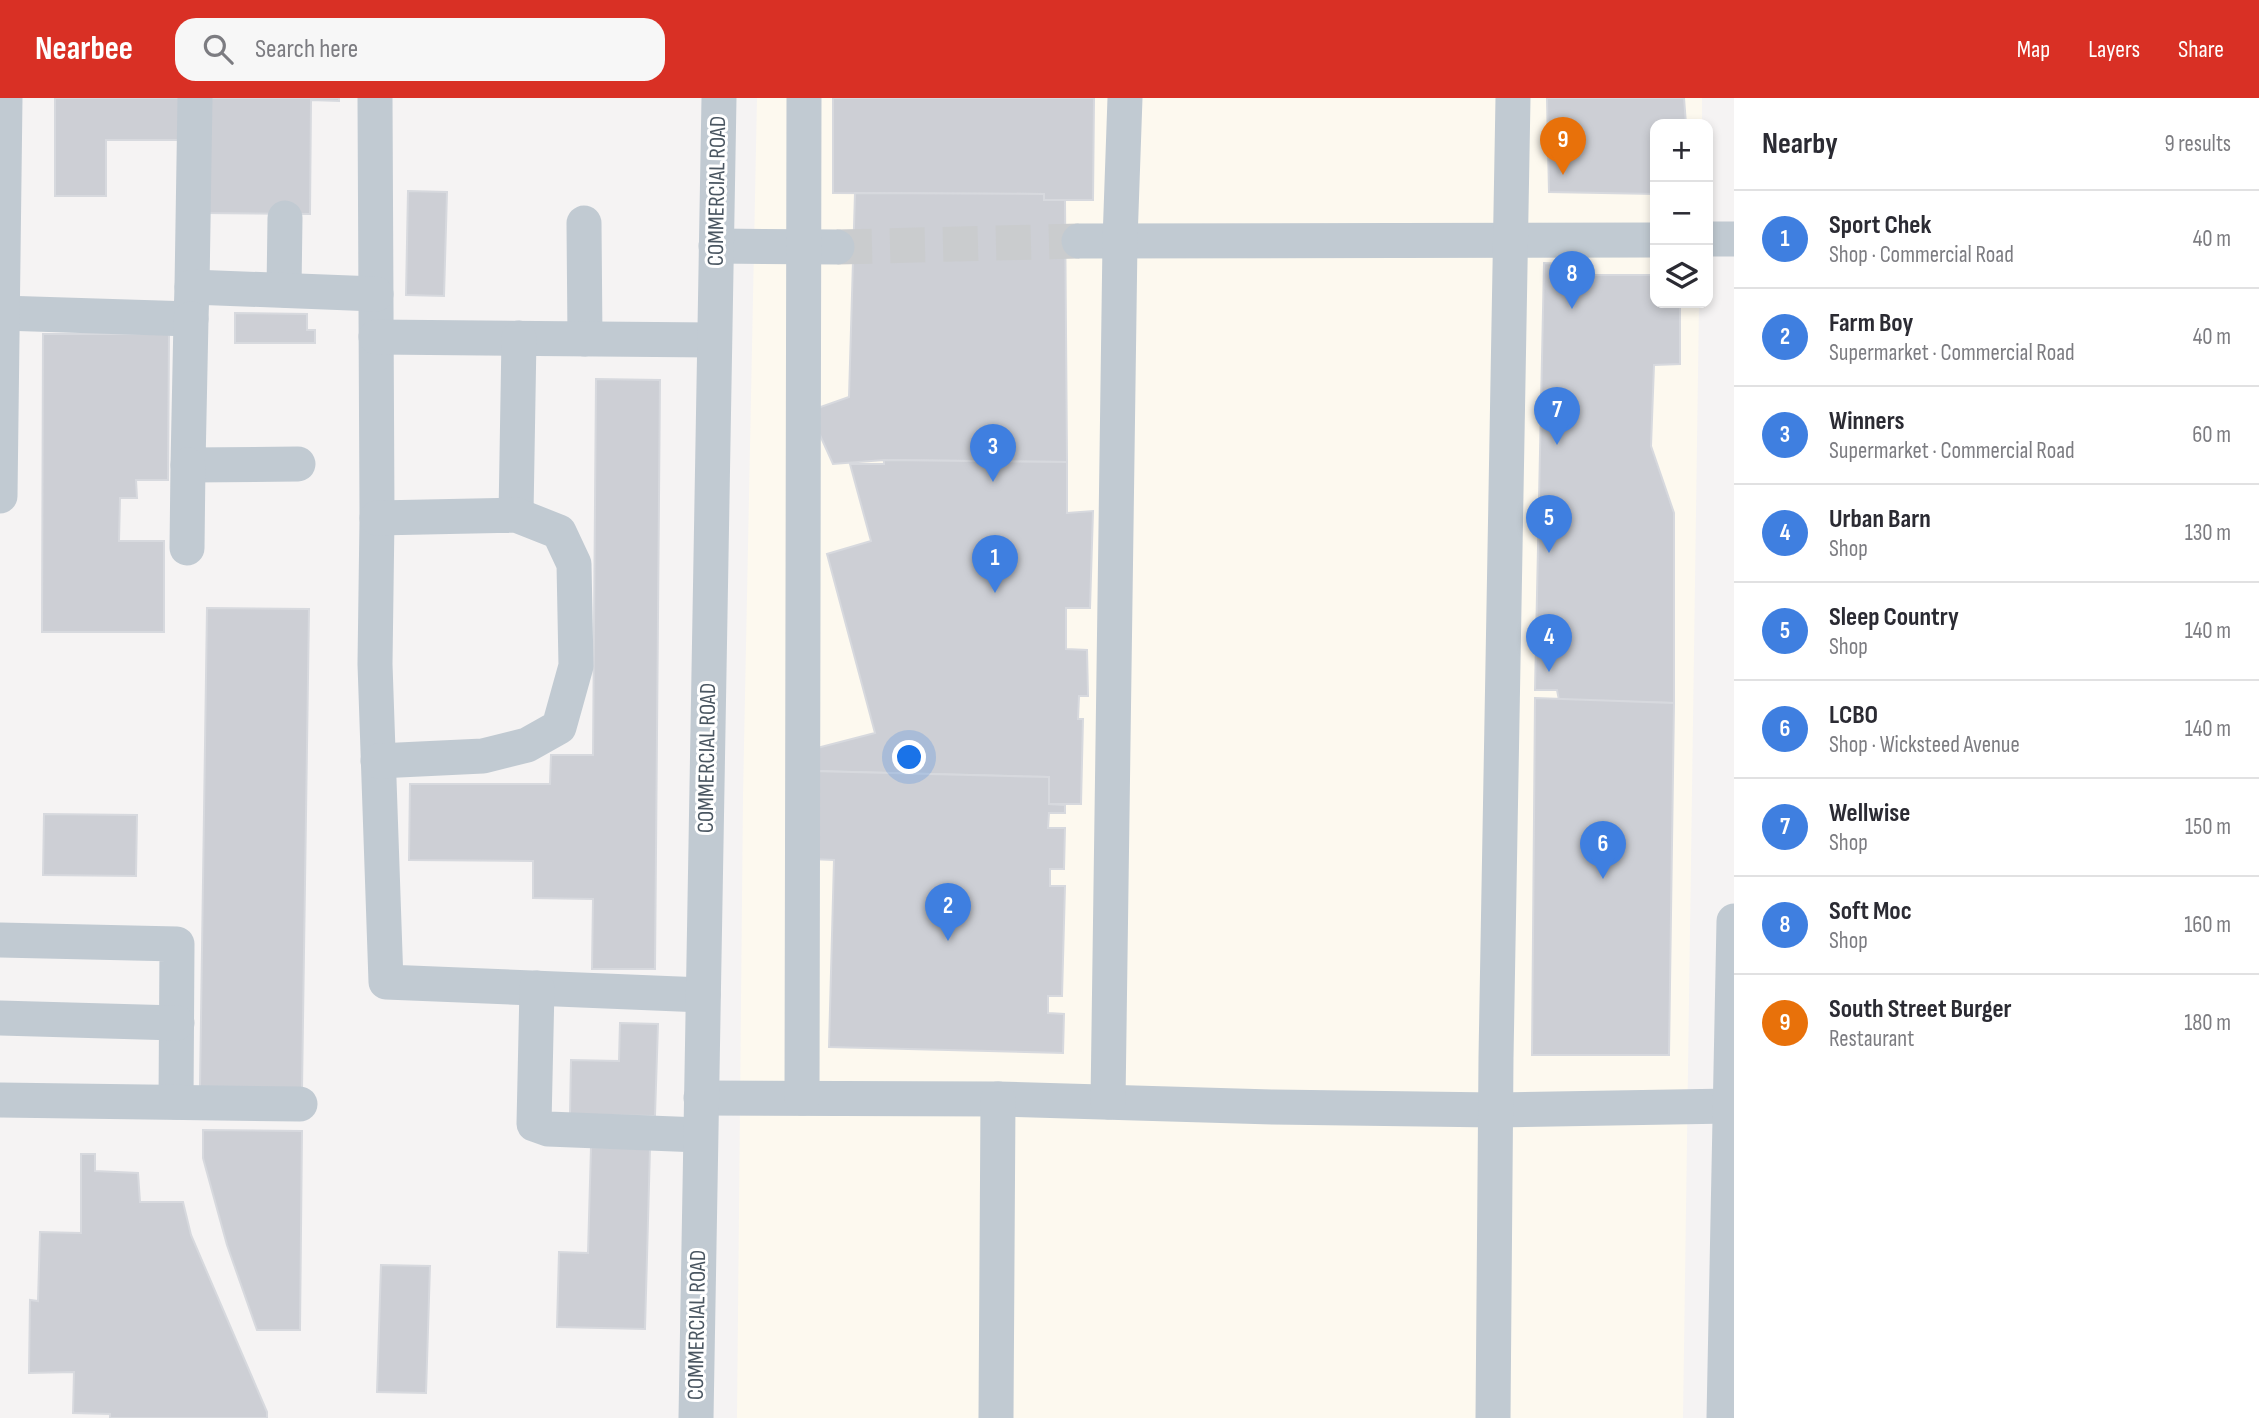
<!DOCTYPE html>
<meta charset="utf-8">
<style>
body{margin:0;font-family:"Sofia Sans Condensed",sans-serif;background:#f7f7f7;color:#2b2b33}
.controls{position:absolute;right:21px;top:21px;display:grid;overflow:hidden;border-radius:14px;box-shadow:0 4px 10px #0003}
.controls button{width:63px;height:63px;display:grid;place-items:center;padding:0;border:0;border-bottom:2px solid #e1e1e2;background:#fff;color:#2b2b33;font:35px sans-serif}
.you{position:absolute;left:910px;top:660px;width:24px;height:24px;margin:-18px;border:5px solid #fff;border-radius:50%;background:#1a73e8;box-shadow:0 0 0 10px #1a73e833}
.badge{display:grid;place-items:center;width:46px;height:46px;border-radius:50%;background:#d93025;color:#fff;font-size:23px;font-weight:700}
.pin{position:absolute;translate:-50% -58px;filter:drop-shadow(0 2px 4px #0008)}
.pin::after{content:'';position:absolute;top:37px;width:24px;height:21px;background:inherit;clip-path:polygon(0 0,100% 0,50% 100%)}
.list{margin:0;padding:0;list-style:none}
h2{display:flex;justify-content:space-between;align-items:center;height:91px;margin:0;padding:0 28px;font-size:30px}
h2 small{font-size:23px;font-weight:400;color:#7c7c81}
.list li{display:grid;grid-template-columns:46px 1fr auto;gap:21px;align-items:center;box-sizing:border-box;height:98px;padding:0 28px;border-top:2px solid #e1e1e2}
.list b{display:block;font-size:26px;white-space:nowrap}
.list p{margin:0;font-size:23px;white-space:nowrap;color:#7c7c81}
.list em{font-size:23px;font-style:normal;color:#7c7c81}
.icon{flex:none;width:38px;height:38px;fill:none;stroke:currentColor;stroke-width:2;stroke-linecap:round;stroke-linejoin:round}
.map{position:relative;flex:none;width:1734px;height:1320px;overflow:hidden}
header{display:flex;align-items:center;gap:42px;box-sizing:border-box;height:98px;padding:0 35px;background:#d93025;color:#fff}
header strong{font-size:33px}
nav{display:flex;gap:38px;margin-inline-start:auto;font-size:24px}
.search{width:490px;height:63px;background:#f7f7f7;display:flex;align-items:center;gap:18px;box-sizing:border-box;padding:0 24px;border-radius:21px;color:#7c7c81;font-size:26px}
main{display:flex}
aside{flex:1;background:#fff}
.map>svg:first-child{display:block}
</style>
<header>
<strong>Nearbee</strong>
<div class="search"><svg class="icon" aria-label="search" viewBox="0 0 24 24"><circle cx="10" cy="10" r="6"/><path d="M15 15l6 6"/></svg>Search here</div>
<nav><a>Map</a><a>Layers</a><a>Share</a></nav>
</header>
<main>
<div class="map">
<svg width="1734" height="1320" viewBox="0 0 1734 1320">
<rect width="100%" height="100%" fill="#f5f3f3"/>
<polygon fill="#fdf9ef" points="757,0 1702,0 1702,26 1655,26 1655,205 1699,205 1683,1320 737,1320 743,698"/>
<g fill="#cdcfd5" stroke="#d7d9de" stroke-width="2">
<polygon points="55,0 182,0 182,42 106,42 106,98 55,98"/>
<polygon points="206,0 339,0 339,3 311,2 310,116 204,115"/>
<polygon points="833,0 1094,0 1093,102 1044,102 1044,96 833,95"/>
<polygon points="1547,0 1684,0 1686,26 1655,26 1655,96 1549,94"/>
<polygon points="408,93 447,94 444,198 406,197"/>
<polygon points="855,95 1044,96 1044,102 1065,102 1067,364 884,362 833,366 809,313 849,299"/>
<polygon points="1544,165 1586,167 1586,177 1655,177 1655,205 1680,205 1680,266 1654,267 1651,348 1674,415 1674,605 1559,602 1557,592 1535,592"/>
<polygon points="235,215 307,216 307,232 315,232 315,245 235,245"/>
<polygon points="43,236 169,236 168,382 136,382 137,400 120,400 119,443 164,443 164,534 42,534"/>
<polygon points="596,281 660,282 655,871 592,871 593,801 533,800 533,763 409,762 410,686 550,686 551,657 593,657"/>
<polygon points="884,362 1067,364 1067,415 1093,413 1090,510 1066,510 1066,551 1087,552 1088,598 1079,598 1078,621 1083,621 1081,706 1049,706 1049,679 813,673 813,651 875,635 827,456 871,443 850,366 884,366"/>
<polygon points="207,510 309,511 302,991 200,989"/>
<polygon points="1535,600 1674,605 1669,957 1532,957"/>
<polygon points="813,673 1049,679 1049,706 1065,707 1065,715 1049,715 1048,730 1065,730 1064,771 1050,771 1050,788 1065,788 1062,898 1048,898 1048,915 1064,916 1063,955 829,949 834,762 811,761"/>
<polygon points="44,716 137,717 136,778 43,777"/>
<polygon points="620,925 658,926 655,1018 570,1017 571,962 619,963"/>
<polygon points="203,1032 302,1033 300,1232 257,1232 227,1147 203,1060"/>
<polygon points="591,1049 650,1050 645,1231 557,1229 559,1154 588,1155"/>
<polygon points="81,1056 95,1056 95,1073 138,1075 140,1104 183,1104 191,1137 267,1314 267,1320 110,1320 110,1316 73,1315 74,1274 29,1275 30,1202 38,1203 40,1134 81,1135"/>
<polygon points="381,1167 430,1168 426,1295 377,1294"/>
</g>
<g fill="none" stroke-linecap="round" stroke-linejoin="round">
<polyline stroke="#caccce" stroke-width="35" stroke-dasharray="35 18" stroke-linecap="butt" points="837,149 1079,143"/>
<g stroke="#c1cad2" stroke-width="35">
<polyline points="375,0 377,420 375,566 386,884 703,897"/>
<polyline points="584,125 585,241"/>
<polyline points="1708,141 1734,141"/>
<polyline points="1079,143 1655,142"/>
<polyline points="716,148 837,149"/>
<polyline points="192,189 195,0"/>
<polyline points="284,192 285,120"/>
<polyline points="2,215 191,221 192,189 376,196"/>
<polyline points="191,221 188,367 298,366"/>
<polyline points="376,239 714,242"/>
<polyline points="0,398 5,0"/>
<polyline points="516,417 519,240"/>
<polyline points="377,420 516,417 559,434 574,466 576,568 559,629 527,647 483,658 378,663"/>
<polyline points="187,450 188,367"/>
<polyline points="0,842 177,846 176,1004"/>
<polyline points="537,890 534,1026 548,1031 700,1037"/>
<polyline points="0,920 177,925"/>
<polyline points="701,1000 998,1001 1273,1009 1496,1012 1731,1008"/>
<polyline points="802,1000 804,0"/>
<polyline points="0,1002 300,1006"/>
<polyline points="1108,1004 1120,143 1125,0"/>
<polyline points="696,1320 719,0"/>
<polyline points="996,1320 998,1001"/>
<polyline points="1493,1320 1496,960 1513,0"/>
<polyline points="1724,1320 1734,823"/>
</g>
</g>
<g text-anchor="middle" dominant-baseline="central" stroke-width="6" stroke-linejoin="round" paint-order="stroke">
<g font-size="23" fill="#4a5661" stroke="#fff">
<text transform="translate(717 93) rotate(-89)">COMMERCIAL ROAD</text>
<text transform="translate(707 660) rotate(-89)">COMMERCIAL ROAD</text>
<text transform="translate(697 1227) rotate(-89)">COMMERCIAL ROAD</text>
</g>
</g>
</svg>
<div class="controls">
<button>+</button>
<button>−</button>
<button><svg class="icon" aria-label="layers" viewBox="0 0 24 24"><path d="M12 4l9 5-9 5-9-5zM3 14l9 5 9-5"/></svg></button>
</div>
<div class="you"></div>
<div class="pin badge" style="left:995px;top:495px;background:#3f7fe0">1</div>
<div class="pin badge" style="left:948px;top:843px;background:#3f7fe0">2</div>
<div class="pin badge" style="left:993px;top:384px;background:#3f7fe0">3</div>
<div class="pin badge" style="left:1549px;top:574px;background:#3f7fe0">4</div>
<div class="pin badge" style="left:1549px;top:455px;background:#3f7fe0">5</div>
<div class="pin badge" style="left:1603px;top:781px;background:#3f7fe0">6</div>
<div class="pin badge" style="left:1557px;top:347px;background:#3f7fe0">7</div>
<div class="pin badge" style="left:1572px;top:211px;background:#3f7fe0">8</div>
<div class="pin badge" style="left:1563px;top:77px;background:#e8710a">9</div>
</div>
<aside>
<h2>Nearby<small>9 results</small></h2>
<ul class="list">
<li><span class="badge" style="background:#3f7fe0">1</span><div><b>Sport Chek</b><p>Shop · Commercial Road</p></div><em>40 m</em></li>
<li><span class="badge" style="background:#3f7fe0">2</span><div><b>Farm Boy</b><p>Supermarket · Commercial Road</p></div><em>40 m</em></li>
<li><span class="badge" style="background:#3f7fe0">3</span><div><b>Winners</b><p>Supermarket · Commercial Road</p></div><em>60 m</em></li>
<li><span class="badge" style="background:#3f7fe0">4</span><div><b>Urban Barn</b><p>Shop</p></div><em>130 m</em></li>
<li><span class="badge" style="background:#3f7fe0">5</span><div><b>Sleep Country</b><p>Shop</p></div><em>140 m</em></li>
<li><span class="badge" style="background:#3f7fe0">6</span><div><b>LCBO</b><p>Shop · Wicksteed Avenue</p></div><em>140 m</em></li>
<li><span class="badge" style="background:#3f7fe0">7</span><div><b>Wellwise</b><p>Shop</p></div><em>150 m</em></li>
<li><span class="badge" style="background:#3f7fe0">8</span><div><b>Soft Moc</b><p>Shop</p></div><em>160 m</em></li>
<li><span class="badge" style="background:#e8710a">9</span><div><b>South Street Burger</b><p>Restaurant</p></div><em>180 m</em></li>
</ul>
</aside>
</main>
